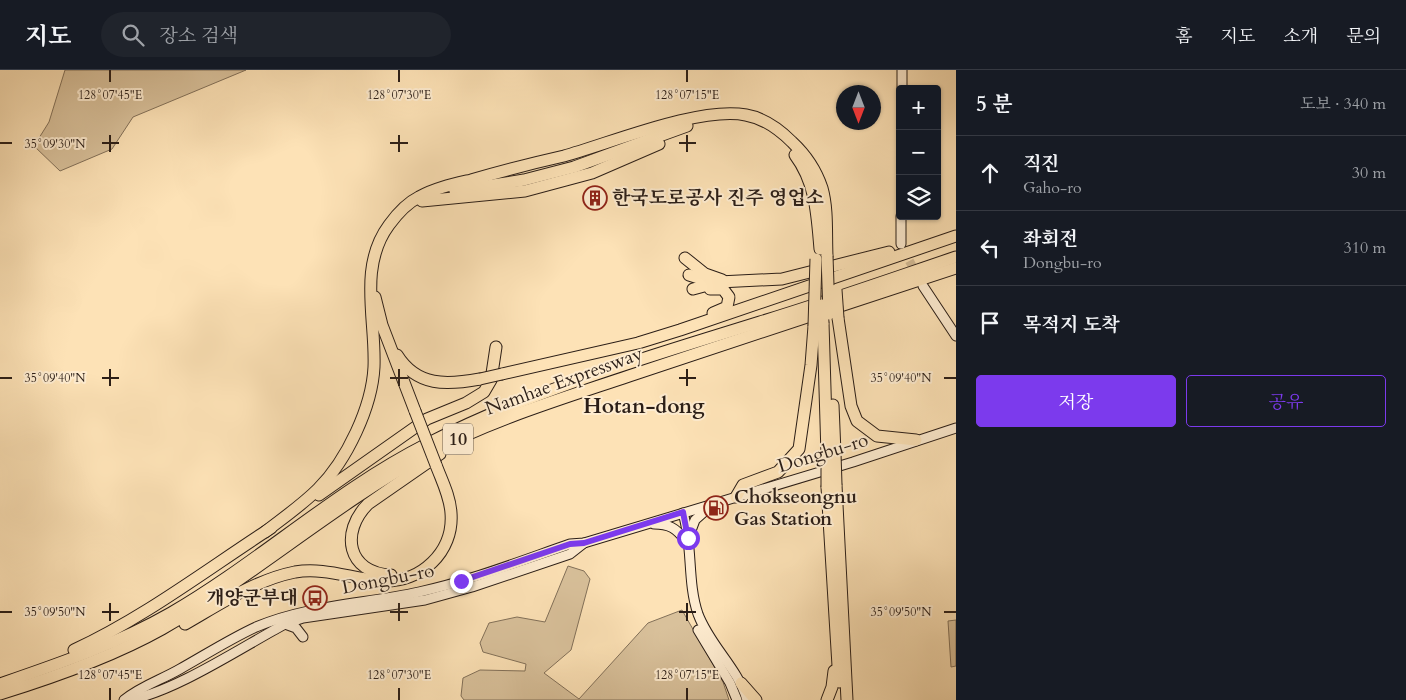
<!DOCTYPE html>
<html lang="ko">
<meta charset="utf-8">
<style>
body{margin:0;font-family:Cardo,"Noto Serif KR",serif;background:#20242c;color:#f1f3f6}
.controls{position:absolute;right:15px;top:15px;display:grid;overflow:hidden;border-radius:5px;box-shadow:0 1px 4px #0004}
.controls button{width:45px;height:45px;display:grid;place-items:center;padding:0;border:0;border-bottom:1px solid #363941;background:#171b24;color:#f1f3f6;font:25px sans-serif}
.compass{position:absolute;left:836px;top:15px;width:45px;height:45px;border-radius:50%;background:#171b24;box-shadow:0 1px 4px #0004;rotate:180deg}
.stop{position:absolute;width:15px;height:15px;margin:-11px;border:4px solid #7c3aed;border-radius:50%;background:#fff}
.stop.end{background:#7c3aed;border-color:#fff;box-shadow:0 1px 5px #0008}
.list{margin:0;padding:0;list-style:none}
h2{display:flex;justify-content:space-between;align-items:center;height:65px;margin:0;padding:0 20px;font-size:21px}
h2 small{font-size:16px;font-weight:400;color:#9ea1a6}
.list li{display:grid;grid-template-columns:32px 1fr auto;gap:15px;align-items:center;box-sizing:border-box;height:75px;padding:0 20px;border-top:1px solid #363941}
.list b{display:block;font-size:19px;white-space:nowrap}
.list p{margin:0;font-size:16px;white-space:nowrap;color:#9ea1a6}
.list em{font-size:16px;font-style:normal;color:#9ea1a6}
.actions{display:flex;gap:10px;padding:15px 20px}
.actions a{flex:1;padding:11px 0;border:1px solid #7c3aed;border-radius:5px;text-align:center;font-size:18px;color:#7c3aed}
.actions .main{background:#7c3aed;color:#fff}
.icon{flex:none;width:28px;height:28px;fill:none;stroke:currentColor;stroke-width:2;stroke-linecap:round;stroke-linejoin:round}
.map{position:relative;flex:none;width:956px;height:630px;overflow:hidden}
header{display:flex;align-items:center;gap:30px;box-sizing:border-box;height:70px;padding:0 25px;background:#171b24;border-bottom:1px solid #363941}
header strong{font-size:24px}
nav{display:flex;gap:28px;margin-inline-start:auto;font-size:18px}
.search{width:350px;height:45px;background:#20242c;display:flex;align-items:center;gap:12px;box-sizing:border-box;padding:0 18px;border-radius:28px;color:#9ea1a6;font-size:19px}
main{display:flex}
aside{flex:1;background:#171b24}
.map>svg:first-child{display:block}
</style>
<header>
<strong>지도</strong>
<div class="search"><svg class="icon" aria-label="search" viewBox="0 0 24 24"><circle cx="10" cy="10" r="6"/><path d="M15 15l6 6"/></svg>장소 검색</div>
<nav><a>홈</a><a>지도</a><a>소개</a><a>문의</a></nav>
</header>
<main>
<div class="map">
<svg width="956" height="630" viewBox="0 0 956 630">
<rect width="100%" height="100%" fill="#fde2b6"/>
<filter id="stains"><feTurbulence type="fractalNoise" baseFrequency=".004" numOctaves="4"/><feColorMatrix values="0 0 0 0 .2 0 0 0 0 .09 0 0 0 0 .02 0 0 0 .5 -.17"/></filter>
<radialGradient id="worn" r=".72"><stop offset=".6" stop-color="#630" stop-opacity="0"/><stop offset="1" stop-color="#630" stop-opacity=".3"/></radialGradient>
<g fill="#d9c19b" stroke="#827059">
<polygon points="65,0 246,0 133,47 112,79 60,101 34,76 49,52"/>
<polygon points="568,496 584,501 590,509 571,580 544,603 579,629 648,553 682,540 723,612 729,630 464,630 461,626 463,608 480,600 525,601 526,594 483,582 480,573 489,553 517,547 545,552"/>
<polygon points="956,550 956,596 951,597 948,551"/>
</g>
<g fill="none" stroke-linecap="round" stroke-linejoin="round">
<polyline stroke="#d3bb96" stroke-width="9" stroke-dasharray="9 4.5" stroke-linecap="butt" points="903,179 917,205"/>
<g stroke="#2b1e17" stroke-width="11">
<g id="secondary">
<polyline points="902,0 902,19"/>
<polyline points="901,174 901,146"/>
<polyline points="923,216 956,266"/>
<path d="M683 443C693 475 687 512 698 544 710 576 738 598 747 630"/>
<path d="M654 454C669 454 676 458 685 470"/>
<polyline points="689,466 695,450 712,435"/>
<polyline points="285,554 296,558 303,567"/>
<polyline points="698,560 730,613 737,630"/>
<path d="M124 630C141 616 161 610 180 599 205 585 230 569 256 557 308 535 365 534 419 522 470 511 521 491 570 474L584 473 853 392 956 358"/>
<path d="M128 630C173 623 242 577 285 554L303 548 425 530 472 517 570 484 584 473"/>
</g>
</g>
<g stroke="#2b1e17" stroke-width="13">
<g id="highway">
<path d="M795 85C816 113 817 145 820 179"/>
<polyline points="455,121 524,110 574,97 687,56"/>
<polyline points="422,131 525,121 592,103 659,74"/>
<polyline points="685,188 705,204 722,210"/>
<polyline points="689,205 708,211"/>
<polyline points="693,219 719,212 782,209 889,182"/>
<polyline points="710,219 723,219 729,227 727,237 713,243"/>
<polyline points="375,227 382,255 415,341"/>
<polyline points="838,248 851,336 857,351 877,366 916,370"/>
<polyline points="823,253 827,385"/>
<path d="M397 285C417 317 447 315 480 309"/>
<polyline points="502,304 638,273 680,260 956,166"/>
<polyline points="833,335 835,383"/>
<polyline points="836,415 847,630"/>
<polyline points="827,417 839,612"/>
<polyline points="319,425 427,349 466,333 484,322 491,310 496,277"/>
<polyline points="736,427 743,415 778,402 799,379 811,295 814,256"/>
<path d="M265 462C283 448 302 435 318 419 347 390 372 337 374 297 376 249 358 197 389 155 397 144 407 133 419 127 435 118 454 114 471 110 502 101 533 93 564 86 611 73 700 36 746 45 763 48 780 60 792 72 806 85 816 100 822 118 828 139 826 164 827 186"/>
<path d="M391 505C347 503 340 462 368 434L440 384"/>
<path d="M185 554C220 534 255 510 295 502 325 497 352 509 382 511 421 513 454 482 451 443 450 426 442 411 436 395"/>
<path d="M74 580C145 547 206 500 271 458"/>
<polyline points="741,613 756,630"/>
<path d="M0 614C58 594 117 574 171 543 259 492 336 420 427 374 532 320 648 287 760 252 826 232 891 209 956 187"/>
<path d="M0 624C55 607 112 587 162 559 254 506 334 435 427 384 491 350 561 329 629 306 738 269 847 234 956 198"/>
<polyline points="827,630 832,617 834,601"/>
</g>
</g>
<use href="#secondary" stroke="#feecd0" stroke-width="9"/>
<use href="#highway" stroke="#fde2b6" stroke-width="11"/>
<g stroke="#2b1e17" stroke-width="13" stroke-linecap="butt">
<g id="highway-bridge">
<polyline points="827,186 829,244"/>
<polyline points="836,220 838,248"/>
<polyline points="822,235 823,253"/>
<polyline points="814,256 816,189"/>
<polyline points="480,309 502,304"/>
<polyline points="415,341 436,395"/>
<polyline points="835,383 836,415"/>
<polyline points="827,385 827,417"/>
</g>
</g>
<use href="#highway-bridge" stroke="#fde2b6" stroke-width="11"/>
</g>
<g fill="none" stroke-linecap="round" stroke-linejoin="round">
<polyline stroke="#7c3aed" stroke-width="6" points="461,511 570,474 584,473 683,442 688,468"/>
</g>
<path fill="none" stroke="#2b1e17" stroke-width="2" d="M110 0V12M399 0V12M687 0V12M110 65V82M399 65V82M687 65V82M0 73H12M102 73H119M390 73H408M679 73H696M110 299V316M399 299V316M687 299V316M0 308H12M102 308H119M390 308H408M679 308H696M944 308H956M110 533V551M399 533V551M687 533V551M0 542H12M102 542H119M390 542H408M679 542H696M944 542H956M110 618V630M399 618V630M687 618V630"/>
<defs>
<g id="building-ring" transform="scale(1.25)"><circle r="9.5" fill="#feecd0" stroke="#8f2418" stroke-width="1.5"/><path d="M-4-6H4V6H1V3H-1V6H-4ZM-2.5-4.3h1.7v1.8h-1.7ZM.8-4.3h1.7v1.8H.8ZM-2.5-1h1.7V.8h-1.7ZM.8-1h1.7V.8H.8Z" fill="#8f2418"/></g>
<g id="fuel-ring" transform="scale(1.25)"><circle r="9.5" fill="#feecd0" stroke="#8f2418" stroke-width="1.5"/><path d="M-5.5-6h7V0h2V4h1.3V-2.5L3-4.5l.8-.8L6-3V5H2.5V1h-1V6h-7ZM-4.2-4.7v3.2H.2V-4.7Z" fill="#8f2418"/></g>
<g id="bus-ring" transform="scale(1.25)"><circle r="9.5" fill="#feecd0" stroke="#8f2418" stroke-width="1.5"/><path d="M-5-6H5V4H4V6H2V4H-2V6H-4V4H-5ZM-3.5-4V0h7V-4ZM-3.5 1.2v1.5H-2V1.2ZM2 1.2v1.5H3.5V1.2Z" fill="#8f2418"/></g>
</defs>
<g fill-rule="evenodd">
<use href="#building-ring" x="595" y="128"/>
<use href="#fuel-ring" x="716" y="438"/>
<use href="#bus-ring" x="315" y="528"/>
</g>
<g text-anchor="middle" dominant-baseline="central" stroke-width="4" stroke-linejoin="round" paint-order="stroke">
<rect fill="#feecd0" stroke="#6a5c4e" stroke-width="1" x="443" y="353.5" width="30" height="31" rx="4"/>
<g font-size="18" font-weight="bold" fill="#2b1e17">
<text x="458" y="369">10</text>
</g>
<g font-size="19" font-weight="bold" fill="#2b1e17" stroke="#feecd0" text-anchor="start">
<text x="612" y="128">한국도로공사 진주 영업소</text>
<text x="734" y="427">Chokseongnu<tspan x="734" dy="22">Gas Station</tspan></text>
<text x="298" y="528" text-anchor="end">개양군부대</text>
</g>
<g font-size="19" fill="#2b1e17" stroke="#feecd0">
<text transform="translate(564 311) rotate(-20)">Namhae Expressway</text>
<text transform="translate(823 383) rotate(-17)">Dongbu-ro</text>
<text transform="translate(388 509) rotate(-11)">Dongbu-ro</text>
</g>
<g font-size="21" font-weight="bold" fill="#2b1e17" stroke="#feecd0">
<text x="644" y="336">Hotan-dong</text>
</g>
</g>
<g font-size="12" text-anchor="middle" fill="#2b1e17" stroke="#feecd0" stroke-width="4" stroke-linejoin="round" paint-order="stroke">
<text x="110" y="29">128°07'45"E</text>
<text x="399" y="29">128°07'30"E</text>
<text x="687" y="29">128°07'15"E</text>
<text x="55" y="78">35°09'30"N</text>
<text x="901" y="312">35°09'40"N</text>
<text x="55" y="312">35°09'40"N</text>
<text x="901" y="546">35°09'50"N</text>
<text x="55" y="546">35°09'50"N</text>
<text x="110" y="609">128°07'45"E</text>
<text x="399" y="609">128°07'30"E</text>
<text x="687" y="609">128°07'15"E</text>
</g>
<rect width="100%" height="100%" filter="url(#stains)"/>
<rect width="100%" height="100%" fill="url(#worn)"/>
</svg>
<div class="controls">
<button>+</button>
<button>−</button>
<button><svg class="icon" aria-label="layers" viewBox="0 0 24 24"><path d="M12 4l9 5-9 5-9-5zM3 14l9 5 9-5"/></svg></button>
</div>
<svg class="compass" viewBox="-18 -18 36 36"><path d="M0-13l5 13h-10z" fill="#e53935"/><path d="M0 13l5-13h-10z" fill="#9ea1a6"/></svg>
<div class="stop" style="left:688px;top:468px"></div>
<div class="stop end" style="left:461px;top:511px"></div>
</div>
<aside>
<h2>5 분<small>도보 · 340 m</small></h2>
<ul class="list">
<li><svg class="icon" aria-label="ahead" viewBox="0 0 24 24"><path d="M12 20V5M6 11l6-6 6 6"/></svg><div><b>직진</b><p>Gaho-ro</p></div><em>30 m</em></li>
<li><svg class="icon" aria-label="left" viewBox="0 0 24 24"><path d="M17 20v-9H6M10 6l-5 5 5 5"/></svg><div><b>좌회전</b><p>Dongbu-ro</p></div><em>310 m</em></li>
<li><svg class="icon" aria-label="arrive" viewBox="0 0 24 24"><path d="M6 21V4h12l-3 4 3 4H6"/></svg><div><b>목적지 도착</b></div></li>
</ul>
<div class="actions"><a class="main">저장</a><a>공유</a></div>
</aside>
</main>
